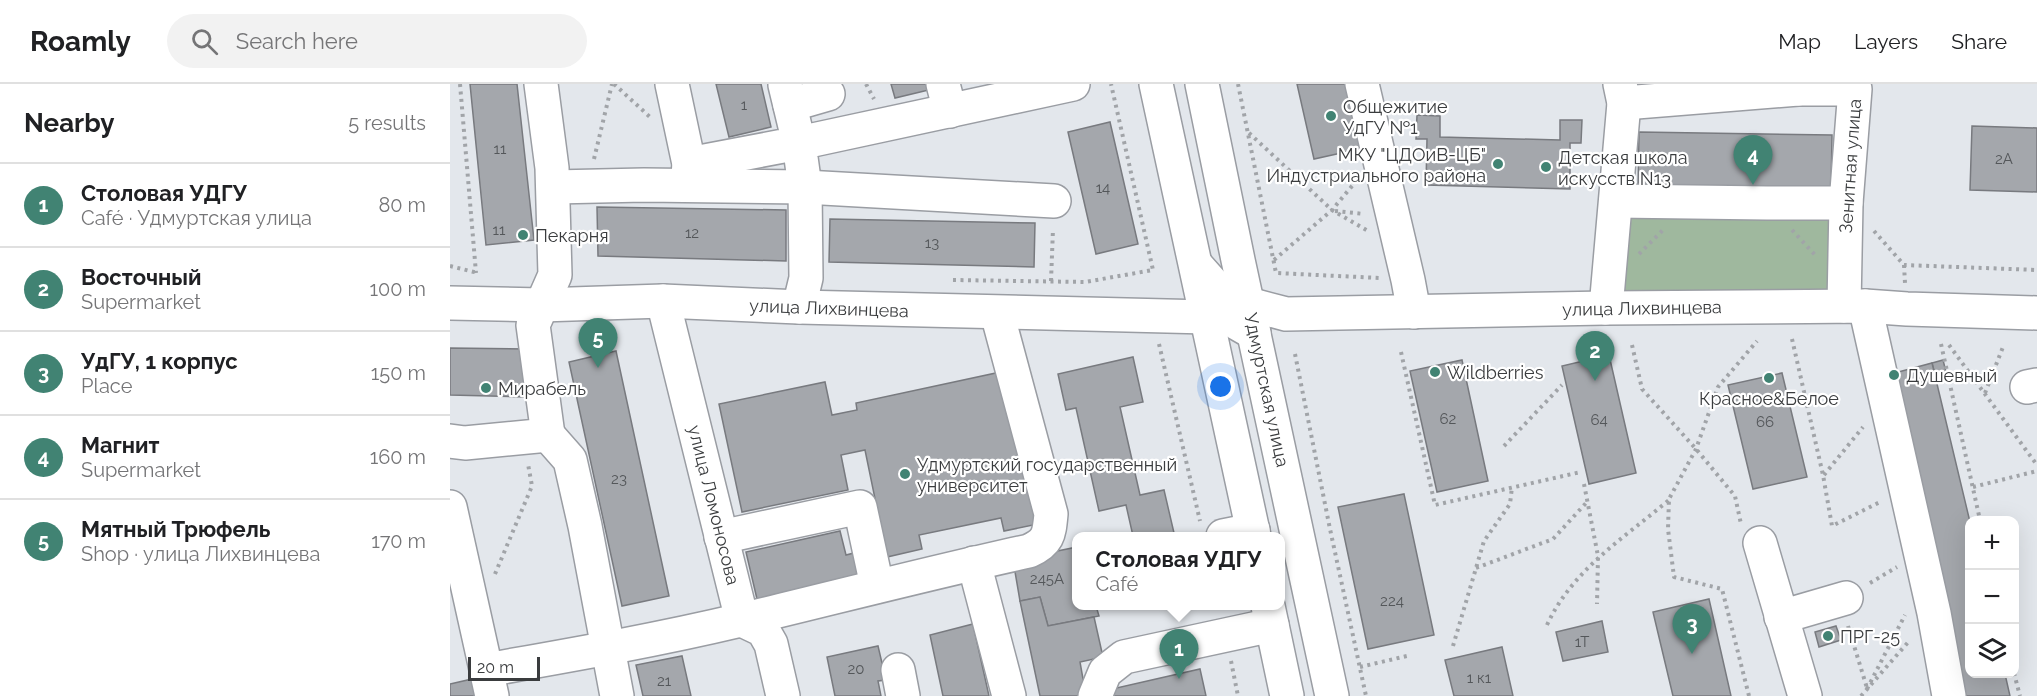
<!DOCTYPE html>
<meta charset="utf-8">
<style>
body{margin:0;font-family:Raleway,sans-serif;background:#f2f2f2;color:#202124}
.controls{position:absolute;right:18px;bottom:18px;display:grid;overflow:hidden;border-radius:12px;box-shadow:0 6px 24px #0002}
.controls button{width:54px;height:54px;display:grid;place-items:center;padding:0;border:0;border-bottom:2px solid #e0e0e0;background:#fff;color:#202124;font:30px sans-serif}
.scale{position:absolute;left:18px;bottom:15px;width:72px;box-sizing:border-box;padding-left:6px;border:3px solid #3a3c3e;border-top:0;font-size:16px;line-height:21px;white-space:nowrap;color:#3a3c3e;-webkit-text-stroke:4px #fff;paint-order:stroke}
.you{position:absolute;left:771px;top:303px;width:21px;height:21px;margin:-15px;border:4px solid #fff;border-radius:50%;background:#1a73e8;box-shadow:0 0 0 9px #1a73e833}
.badge{display:grid;place-items:center;width:39px;height:39px;border-radius:50%;background:#418373;color:#fff;font-size:20px;font-weight:700}
.pin{position:absolute;translate:-50% -50px;filter:drop-shadow(0 2px 3px #0008)}
.pin::after{content:'';position:absolute;top:32px;width:21px;height:18px;background:inherit;clip-path:polygon(0 0,100% 0,50% 100%)}
.popup{position:absolute;left:622px;top:448px;width:213px;height:78px;box-sizing:border-box;display:grid;place-content:center;border-radius:12px;background:#fff;filter:drop-shadow(0 2px 4px #0005);font-size:20px;white-space:nowrap;color:#757577}
.popup b{font-size:22px;color:#202124}
.popup::after{content:'';position:absolute;left:50%;top:100%;margin-left:-12px;border:12px solid transparent;border-top-color:#fff}
.list{margin:0;padding:0;list-style:none}
h2{display:flex;justify-content:space-between;align-items:center;height:78px;margin:0;padding:0 24px;font-size:26px}
h2 small{font-size:20px;font-weight:400;color:#757577}
.list li{display:grid;grid-template-columns:39px 1fr auto;gap:18px;align-items:center;box-sizing:border-box;height:84px;padding:0 24px;border-top:2px solid #e0e0e0}
.list b{display:block;font-size:22px;white-space:nowrap}
.list p{margin:0;font-size:20px;white-space:nowrap;color:#757577}
.list em{font-size:20px;font-style:normal;color:#757577}
.icon{flex:none;width:33px;height:33px;fill:none;stroke:currentColor;stroke-width:2;stroke-linecap:round;stroke-linejoin:round}
.map{position:relative;flex:none;width:1587px;height:612px;overflow:hidden}
header{display:flex;align-items:center;gap:36px;box-sizing:border-box;height:84px;padding:0 30px;background:#fff;border-bottom:2px solid #e0e0e0}
header strong{font-size:28px}
nav{display:flex;gap:33px;margin-inline-start:auto;font-size:21px}
.search{width:420px;height:54px;background:#f2f2f2;display:flex;align-items:center;gap:15px;box-sizing:border-box;padding:0 21px;border-radius:33px;color:#757577;font-size:22px}
main{display:flex}
aside{flex:1;background:#fff}
.map>svg:first-child{display:block}
</style>
<header>
<strong>Roamly</strong>
<div class="search"><svg class="icon" aria-label="search" viewBox="0 0 24 24"><circle cx="10" cy="10" r="6"/><path d="M15 15l6 6"/></svg>Search here</div>
<nav><a>Map</a><a>Layers</a><a>Share</a></nav>
</header>
<main>
<aside>
<h2>Nearby<small>5 results</small></h2>
<ul class="list">
<li><span class="badge">1</span><div><b>Столовая УДГУ</b><p>Café · Удмуртская улица</p></div><em>80 m</em></li>
<li><span class="badge">2</span><div><b>Восточный</b><p>Supermarket</p></div><em>100 m</em></li>
<li><span class="badge">3</span><div><b>УдГУ, 1 корпус</b><p>Place</p></div><em>150 m</em></li>
<li><span class="badge">4</span><div><b>Магнит</b><p>Supermarket</p></div><em>160 m</em></li>
<li><span class="badge">5</span><div><b>Мятный Трюфель</b><p>Shop · улица Лихвинцева</p></div><em>170 m</em></li>
</ul>
</aside>
<div class="map">
<svg width="1587" height="612" viewBox="0 0 1587 612">
<rect width="100%" height="100%" fill="#e3e7ec"/>
<polygon fill="#9fb89e" points="1172,123 1386,129 1384,214 1169,207"/>
<g fill="#a4a7ac" stroke="#787a7f" stroke-width="1.5">
<polygon points="20,0 67,0 84,156 36,161"/>
<polygon points="266,0 311,0 321,43 279,53"/>
<polygon points="441,0 486,0 487,4 445,14"/>
<polygon points="847,0 901,0 914,64 864,75"/>
<polygon points="967,31 990,32 990,53 1110,56 1110,36 1132,36 1131,59 1120,59 1120,105 976,101 977,55 966,55"/>
<polygon points="660,38 688,160 646,170 618,48"/>
<polygon points="1522,42 1587,44 1587,108 1520,106"/>
<polygon points="1189,48 1382,51 1381,109 1188,105"/>
<polygon points="147,123 336,126 336,177 148,172"/>
<polygon points="380,135 585,139 584,183 379,178"/>
<polygon points="0,264 76,265 76,313 0,311"/>
<polygon points="166,267 219,512 172,522 119,278"/>
<polygon points="1159,271 1186,389 1139,400 1112,282"/>
<polygon points="683,273 693,318 670,323 690,411 714,406 724,449 708,452 683,452 676,421 649,427 626,324 616,326 608,290"/>
<polygon points="1012,276 1038,397 987,408 960,287"/>
<polygon points="1493,276 1498,296 1487,298 1482,279"/>
<polygon points="1482,279 1520,438 1520,590 1555,590 1560,612 1509,612 1437,291"/>
<polygon points="560,286 593,439 554,447 551,434 469,451 472,465 437,473 415,366 391,371 398,406 292,428 269,320 375,298 382,331 407,326 406,319"/>
<polygon points="1332,289 1357,393 1303,405 1278,301"/>
<polygon points="954,410 984,551 918,565 888,423"/>
<polygon points="390,447 396,471 404,469 409,491 307,515 296,468"/>
<polygon points="627,463 627,522 646,522 649,532 598,542 590,513 570,517 563,476"/>
<polygon points="590,513 598,542 644,533 653,573 630,578 636,612 590,612 570,517"/>
<polygon points="1259,515 1281,612 1223,612 1203,528"/>
<polygon points="1152,537 1158,568 1113,577 1106,548"/>
<polygon points="523,540 539,612 493,612 480,551"/>
<polygon points="1386,542 1391,556 1369,563 1365,548"/>
<polygon points="428,562 436,596 428,597 431,612 385,612 377,573"/>
<polygon points="1052,563 1063,612 1004,612 995,576"/>
<polygon points="232,572 241,612 193,612 186,581"/>
<polygon points="750,585 756,612 663,612 662,605"/>
<polygon points="22,595 25,612 0,612 0,600"/>
</g>
<g fill="none" stroke-linecap="round" stroke-linejoin="round">
<g stroke="#9a9da3" stroke-width="36">
<g id="minor">
<polyline points="222,0 239,80 237,101"/>
<polyline points="493,0 500,27"/>
<polyline points="912,0 958,196 964,228"/>
<polyline points="1346,0 1348,5 1405,5 1396,119 1394,222"/>
<polyline points="1174,19 1348,5"/>
<polyline points="340,21 378,10"/>
<polyline points="239,80 349,59 335,1"/>
<polyline points="104,103 194,101 355,103 604,117"/>
<polyline points="1166,117 1317,119 1396,119"/>
<polyline points="746,181 770,208 798,220 836,230 1156,224 1415,222 1457,225 1587,229"/>
<polyline points="213,217 292,536 313,546 321,560 333,612"/>
<polyline points="0,219 91,221 213,217 349,223 757,233 783,237 804,249"/>
<polyline points="1415,222 1484,529 1499,612"/>
<polyline points="349,223 356,194 355,103 349,59 623,0"/>
<polyline points="1156,224 1174,19 1170,0"/>
<polyline points="1577,303 1587,301"/>
<polyline points="98,351 120,376 135,442 167,612"/>
<polyline points="0,357 15,359 98,351 83,241 105,191 102,84 91,0"/>
<polyline points="0,423 42,612"/>
<polyline points="773,452 803,446"/>
<polyline points="271,453 410,423 427,502"/>
<polyline points="1310,459 1355,612"/>
<polyline points="524,479 559,612"/>
<polyline points="1331,533 1396,514"/>
<path d="M36 586C121 571 207 556 291 536 387 513 483 488 579 467 599 458 599 450 601 430L547 229"/>
<polyline points="448,586 453,612"/>
<polyline points="645,612 655,588 674,573 822,541"/>
</g>
</g>
<g stroke="#9a9da3" stroke-width="36">
<g id="major">
<polyline points="706,0 804,452"/>
<polyline points="752,0 788,176 882,612"/>
<polyline points="818,522 837,612"/>
</g>
</g>
<g stroke="#a1a4a8" stroke-width="4" stroke-dasharray="3 4.5" stroke-linecap="butt">
<polyline points="10,0 26,189"/>
<polyline points="164,0 200,33"/>
<polyline points="416,0 424,15"/>
<polyline points="788,0 826,189 930,194"/>
<polyline points="799,49 882,126 918,147"/>
<polyline points="144,75 162,0"/>
<polyline points="885,127 914,130"/>
<polyline points="1342,146 1366,172"/>
<polyline points="1424,147 1454,181 1587,186"/>
<polyline points="1189,170 1213,146"/>
<polyline points="824,176 882,126 907,96"/>
<polyline points="1454,181 1455,199"/>
<polyline points="0,182 28,189"/>
<polyline points="503,196 635,198 703,186 661,0"/>
<polyline points="601,197 603,145"/>
<polyline points="1342,255 1373,391 1382,442 1430,418"/>
<polyline points="709,260 750,437"/>
<polyline points="1491,260 1530,436"/>
<polyline points="1182,261 1192,305 1246,365 1285,412 1291,440"/>
<polyline points="1499,261 1587,381"/>
<polyline points="951,268 985,421 1131,388"/>
<polyline points="845,270 880,445 916,612"/>
<polyline points="1535,309 1553,263"/>
<polyline points="1054,362 1112,301"/>
<polyline points="1374,391 1413,343"/>
<polyline points="1134,400 1148,472 1147,520"/>
<polyline points="1523,403 1587,387"/>
<polyline points="1026,484 1103,455 1137,418"/>
<polyline points="45,490 82,402 78,380"/>
<polyline points="1420,499 1447,483"/>
<path d="M1097 541C1123 485 1173 455 1219 416"/>
<polyline points="1398,542 1417,604"/>
<polyline points="1003,562 1034,457 1060,420 1062,403"/>
<polyline points="781,577 788,612"/>
<polyline points="910,583 961,571"/>
<polyline points="1564,589 1570,612"/>
<polyline points="1417,605 1455,531"/>
<polyline points="1299,612 1272,505 1224,493 1218,445 1219,415 1246,365 1268,303 1307,257"/>
<polyline points="1411,612 1460,556"/>
</g>
<use href="#minor" stroke="#fff" stroke-width="33"/>
<use href="#major" stroke="#fff" stroke-width="33"/>
</g>
<g fill="#418373" stroke="#fff" stroke-width="2">
<circle cx="881" cy="32" r="6"/>
<circle cx="1048" cy="80" r="6"/>
<circle cx="1096" cy="83" r="6"/>
<circle cx="73" cy="151" r="6"/>
<circle cx="985" cy="288" r="6"/>
<circle cx="1444" cy="291" r="6"/>
<circle cx="1319" cy="294" r="6"/>
<circle cx="36" cy="304" r="6"/>
<circle cx="455" cy="390" r="6"/>
<circle cx="1378" cy="552" r="6"/>
</g>
<g text-anchor="middle" dominant-baseline="central" stroke-width="4.5" stroke-linejoin="round" paint-order="stroke">
<g font-size="15" fill="#54575a">
<text x="294" y="21">1</text>
<text x="50" y="65">11</text>
<text x="1554" y="75">2А</text>
<text x="653" y="104">14</text>
<text x="49" y="146">11</text>
<text x="242" y="149">12</text>
<text x="482" y="159">13</text>
<text x="998" y="335">62</text>
<text x="1149" y="336">64</text>
<text x="1315" y="338">66</text>
<text x="169" y="395">23</text>
<text x="597" y="495">245А</text>
<text x="942" y="517">224</text>
<text x="1132" y="558">1Т</text>
<text x="406" y="585">20</text>
<text x="1029" y="594">1 к1</text>
<text x="214" y="597">21</text>
</g>
<g font-size="18" fill="#3a3c3e" stroke="#fff" text-anchor="start">
<text x="893" y="22">Общежитие<tspan x="893" dy="21">УдГУ №1</tspan></text>
<text x="1036" y="70" text-anchor="end">МКУ "ЦДОиВ-ЦБ"<tspan x="1036" dy="21">Индустриального района</tspan></text>
<text x="1108" y="73">Детская школа<tspan x="1108" dy="21">искусств N13</tspan></text>
<text x="85" y="151">Пекарня</text>
<text x="997" y="288">Wildberries</text>
<text x="1456" y="291">Душевный</text>
<text x="48" y="304">Мирабель</text>
<text x="1319" y="314" text-anchor="middle">Красное&amp;Белое</text>
<text x="467" y="380">Удмуртский государственный<tspan x="467" dy="21">университет</tspan></text>
<text x="1390" y="552">ПРГ-25</text>
</g>
<g font-size="18" fill="#3a3c3e" stroke="#fff">
<text transform="translate(1400 82) rotate(-86)">Зенитная улица</text>
<text transform="translate(379 224) rotate(2)">улица Лихвинцева</text>
<text transform="translate(1192 224) rotate(-1)">улица Лихвинцева</text>
<text transform="translate(817 306) rotate(78)">Удмуртская улица</text>
<text transform="translate(264 421) rotate(76)">улица Ломоносова</text>
</g>
</g>
</svg>
<div class="controls">
<button>+</button>
<button>−</button>
<button><svg class="icon" aria-label="layers" viewBox="0 0 24 24"><path d="M12 4l9 5-9 5-9-5zM3 14l9 5 9-5"/></svg></button>
</div>
<div class="scale">20 m</div>
<div class="you"></div>
<div class="pin badge" style="left:729px;top:595px">1</div>
<div class="popup"><b>Столовая УДГУ</b>Café</div>
<div class="pin badge" style="left:1145px;top:297px">2</div>
<div class="pin badge" style="left:1242px;top:570px">3</div>
<div class="pin badge" style="left:1303px;top:101px">4</div>
<div class="pin badge" style="left:148px;top:284px">5</div>
</div>
</main>
